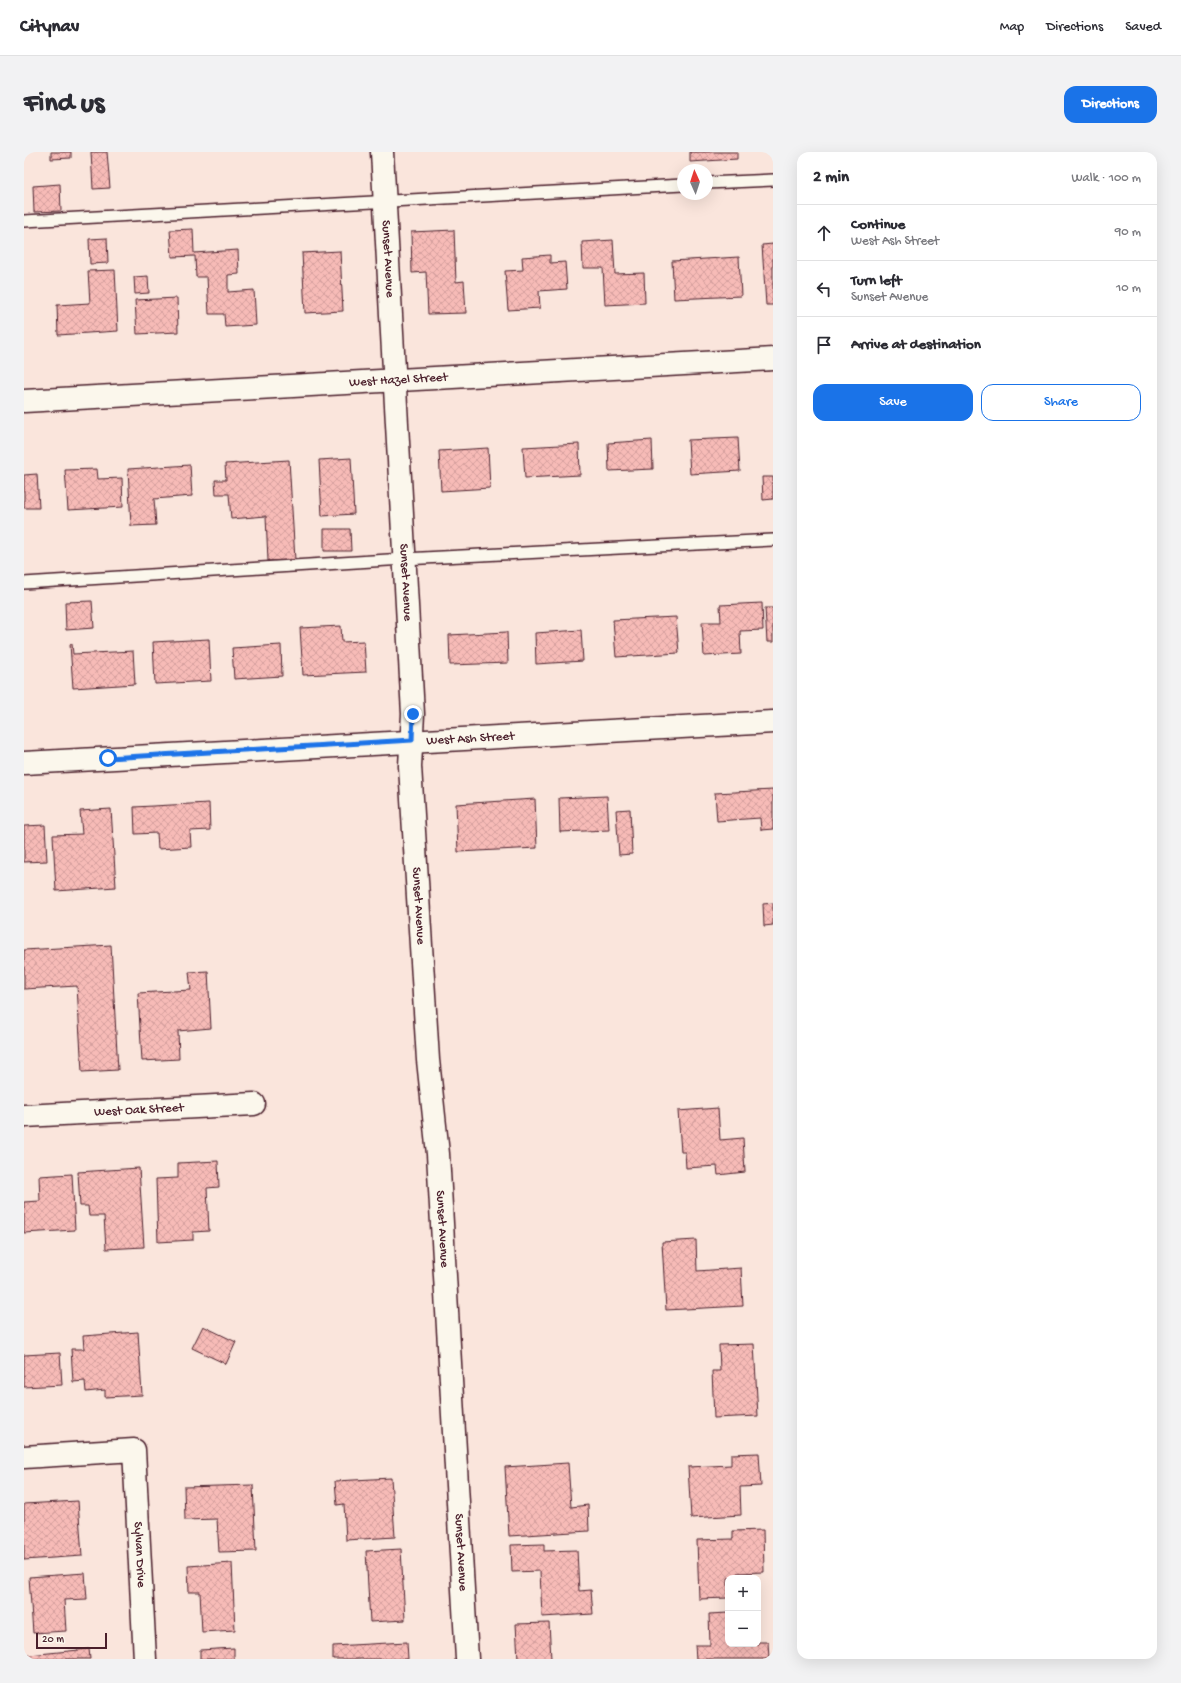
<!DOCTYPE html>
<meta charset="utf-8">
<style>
body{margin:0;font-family:"Gochi Hand",sans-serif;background:#f2f2f3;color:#2b2b33}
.controls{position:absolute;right:12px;bottom:12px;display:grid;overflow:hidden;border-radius:8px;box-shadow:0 4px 16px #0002}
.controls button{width:36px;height:36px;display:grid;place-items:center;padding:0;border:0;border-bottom:1px solid #e1e1e2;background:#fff;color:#2b2b33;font:20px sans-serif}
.compass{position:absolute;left:653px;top:12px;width:36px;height:36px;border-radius:50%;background:#fff;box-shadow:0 4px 16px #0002;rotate:357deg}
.scale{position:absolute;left:12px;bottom:10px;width:71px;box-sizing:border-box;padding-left:4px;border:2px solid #4a1f2b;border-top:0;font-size:11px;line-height:14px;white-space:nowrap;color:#4a1f2b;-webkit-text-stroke:3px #fbf7ec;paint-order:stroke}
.stop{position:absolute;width:12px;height:12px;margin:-9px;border:3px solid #1a73e8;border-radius:50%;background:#fff}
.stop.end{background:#1a73e8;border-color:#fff;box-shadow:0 1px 4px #0008}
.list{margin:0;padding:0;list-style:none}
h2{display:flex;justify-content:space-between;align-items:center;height:52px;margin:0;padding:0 16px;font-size:17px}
h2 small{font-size:13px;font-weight:400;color:#7c7c81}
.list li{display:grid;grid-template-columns:26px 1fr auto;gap:12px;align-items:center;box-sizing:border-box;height:56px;padding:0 16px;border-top:1px solid #e1e1e2}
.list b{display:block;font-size:15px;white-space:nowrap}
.list p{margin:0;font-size:13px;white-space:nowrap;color:#7c7c81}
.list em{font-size:13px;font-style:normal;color:#7c7c81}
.actions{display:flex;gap:8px;padding:12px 16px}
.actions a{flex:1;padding:9px 0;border:1px solid #1a73e8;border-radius:12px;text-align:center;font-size:14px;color:#1a73e8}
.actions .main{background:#1a73e8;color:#fff}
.icon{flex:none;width:22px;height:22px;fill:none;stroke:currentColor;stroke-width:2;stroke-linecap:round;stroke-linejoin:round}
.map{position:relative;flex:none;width:749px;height:1507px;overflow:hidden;border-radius:12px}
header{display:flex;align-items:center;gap:24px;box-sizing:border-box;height:56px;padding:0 20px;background:#fff;border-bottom:1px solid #e1e1e2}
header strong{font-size:19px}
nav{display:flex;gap:22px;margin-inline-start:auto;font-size:14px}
.intro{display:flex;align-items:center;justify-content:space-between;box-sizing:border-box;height:96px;padding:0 24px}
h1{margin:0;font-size:28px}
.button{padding:10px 18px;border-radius:12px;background:#1a73e8;color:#fff;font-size:14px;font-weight:700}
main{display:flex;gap:24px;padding:0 24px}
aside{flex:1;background:#fff;border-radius:12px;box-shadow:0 4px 16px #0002}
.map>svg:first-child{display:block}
</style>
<header>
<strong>Citynav</strong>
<nav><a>Map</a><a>Directions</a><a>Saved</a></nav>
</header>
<div class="intro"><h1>Find us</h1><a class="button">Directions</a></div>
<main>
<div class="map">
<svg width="749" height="1507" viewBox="0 0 749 1507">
<defs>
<pattern id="building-cross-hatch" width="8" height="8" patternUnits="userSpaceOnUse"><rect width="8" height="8" fill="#f7bbb7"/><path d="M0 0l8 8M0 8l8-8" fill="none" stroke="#d5a09e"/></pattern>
</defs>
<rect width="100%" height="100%" fill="#fae5dc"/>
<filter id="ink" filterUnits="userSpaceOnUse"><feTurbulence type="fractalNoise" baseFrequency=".025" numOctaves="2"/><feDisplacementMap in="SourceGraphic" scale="8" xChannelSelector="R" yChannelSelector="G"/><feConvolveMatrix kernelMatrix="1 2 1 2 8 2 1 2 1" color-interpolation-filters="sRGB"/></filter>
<g filter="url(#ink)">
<g fill="url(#building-cross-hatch)" stroke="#4a1f2b">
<polygon points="27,0 47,0 47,6 27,7"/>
<polygon points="67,0 83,0 86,36 69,37"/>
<polygon points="666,0 713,0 713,7 666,10"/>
<polygon points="36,32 37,59 10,60 9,34"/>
<polygon points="169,77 170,101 214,98 215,122 204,123 204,140 230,138 232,173 201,175 200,162 185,162 183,125 172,125 171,104 148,105 146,78"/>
<polygon points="430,78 432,130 440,129 442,161 404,162 402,120 388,121 387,80"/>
<polygon points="83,86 84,111 66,112 65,87"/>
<polygon points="589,88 591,122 620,121 621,151 581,153 579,116 559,116 558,90"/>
<polygon points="749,92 749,153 742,153 738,93"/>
<polygon points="316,99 319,159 281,161 278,101"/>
<polygon points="526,103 526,111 541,110 543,137 515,139 516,156 484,158 481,119 499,118 498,105"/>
<polygon points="715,105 717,144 650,147 648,109"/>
<polygon points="91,118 94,179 34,183 33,153 66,151 64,119"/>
<polygon points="124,124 125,141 111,142 110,125"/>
<polygon points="153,146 154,180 113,182 111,148"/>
<polygon points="714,286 716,319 666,322 664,288"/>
<polygon points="628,288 629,317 585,319 584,291"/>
<polygon points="555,292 556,323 501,326 499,295"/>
<polygon points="464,296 466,336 417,339 415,299"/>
<polygon points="327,306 330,362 298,364 295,308"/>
<polygon points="265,308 271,408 244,409 242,364 207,367 205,342 192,342 191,328 202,328 201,312"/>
<polygon points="166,313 168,344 130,347 132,373 107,374 104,317"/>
<polygon points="73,317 74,327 98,326 99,355 44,358 41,318"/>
<polygon points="13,322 15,356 0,356 0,323"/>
<polygon points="738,325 749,325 749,347 739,348"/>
<polygon points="300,377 326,377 327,399 300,399"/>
<polygon points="68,449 70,476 42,478 41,450"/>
<polygon points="738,451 739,478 716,479 717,502 680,504 678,470 697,470 696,453"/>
<polygon points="741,456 749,456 749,490 743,490"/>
<polygon points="652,465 655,501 592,505 589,468"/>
<polygon points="317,474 318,490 340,489 342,520 279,523 276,476"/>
<polygon points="557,478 559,509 512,512 511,481"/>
<polygon points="483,480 484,511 426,513 425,483"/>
<polygon points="185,487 187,529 131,532 129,490"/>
<polygon points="46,492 48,492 49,502 109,499 111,532 49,536"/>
<polygon points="257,493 258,524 210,527 208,496"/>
<polygon points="749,638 749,677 737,678 736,666 693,669 691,641"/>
<polygon points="583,644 585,678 536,680 535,646"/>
<polygon points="511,647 513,696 434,700 432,652"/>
<polygon points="185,651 186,678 166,679 167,695 134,697 133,681 111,682 110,655"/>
<polygon points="87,657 92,735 32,739 29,683 58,682 56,659"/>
<polygon points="606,657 608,702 595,703 592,658"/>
<polygon points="21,673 23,709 0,710 0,674"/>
<polygon points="749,751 749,773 740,774 739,752"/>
<polygon points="87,793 94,918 58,920 53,834 0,837 0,798"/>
<polygon points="184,819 187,876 154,879 155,907 118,909 114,841 167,838 165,820"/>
<polygon points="694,956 696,988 719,986 721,1020 694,1023 693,1014 662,1016 661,1000 657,1000 654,959"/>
<polygon points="194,1009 195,1035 183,1036 185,1079 169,1080 169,1088 134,1090 132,1027 154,1026 154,1011"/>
<polygon points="115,1016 120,1095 82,1097 80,1064 65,1064 64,1054 56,1054 54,1020"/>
<polygon points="48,1022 51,1078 0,1081 0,1050 16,1049 15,1024"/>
<polygon points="672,1088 673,1119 717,1116 719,1154 642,1158 638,1090"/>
<polygon points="179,1174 212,1190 202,1212 168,1196"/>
<polygon points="114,1180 118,1243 81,1245 81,1238 62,1240 61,1229 49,1230 47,1197 60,1197 59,1184"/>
<polygon points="730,1192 734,1264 690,1266 688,1219 696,1219 695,1193"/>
<polygon points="36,1201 38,1233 0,1235 0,1203"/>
<polygon points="735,1301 737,1334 716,1335 717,1363 667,1366 664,1315 707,1313 707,1302"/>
<polygon points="544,1311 547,1355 564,1353 565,1379 485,1384 481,1315"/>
<polygon points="367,1326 371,1385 322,1388 320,1352 313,1353 311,1329"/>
<polygon points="229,1333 232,1399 195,1400 193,1367 161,1368 160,1335"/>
<polygon points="54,1349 58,1404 0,1408 0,1352"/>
<polygon points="739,1378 740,1420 713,1421 714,1426 704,1426 704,1446 675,1447 673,1388 709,1387 709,1379"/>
<polygon points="520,1392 520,1399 553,1398 555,1439 567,1438 569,1462 518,1465 516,1419 488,1420 487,1393"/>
<polygon points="377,1397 381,1468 346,1470 342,1399"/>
<polygon points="208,1411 211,1478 178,1480 176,1440 165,1440 164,1414"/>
<polygon points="61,1421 63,1447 40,1448 42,1479 9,1481 5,1425"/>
<polygon points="704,1461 704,1492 734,1492 734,1490 744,1490 745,1507 672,1507 671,1493 686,1493 685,1462"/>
<polygon points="525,1471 527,1507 494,1507 492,1472"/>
<polygon points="383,1490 384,1507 309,1507 309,1494"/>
<polygon points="210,1496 210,1507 176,1507 176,1498"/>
<polygon points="65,1497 66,1507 5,1507 5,1503"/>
</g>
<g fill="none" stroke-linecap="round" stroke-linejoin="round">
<g stroke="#4a1f2b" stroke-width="14">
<g id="lane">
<polyline points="683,31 749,28"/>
<polyline points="0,69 659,33"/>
<polyline points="0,431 380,407 749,388"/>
</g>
</g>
<g stroke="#4a1f2b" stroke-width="25">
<g id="street">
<path id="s1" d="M358 0 389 562 386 614 404 908 414 1002 443 1507"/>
<path id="s2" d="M0 249 749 207"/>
<path id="s3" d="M0 611 749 570"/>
<path id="s4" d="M0 964 230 952"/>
<path id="s5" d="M0 1305 110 1298 121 1507"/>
</g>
</g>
<use href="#lane" stroke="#fbf7ec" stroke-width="11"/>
<use href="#street" stroke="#fbf7ec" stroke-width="22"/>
</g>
</g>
<g fill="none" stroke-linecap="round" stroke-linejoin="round" filter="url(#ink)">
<polyline stroke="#1a73e8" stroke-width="5" points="84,606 388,588 389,562"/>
</g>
<g text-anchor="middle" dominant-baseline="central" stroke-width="3.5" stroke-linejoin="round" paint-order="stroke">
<g font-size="13" fill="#4a1f2b" stroke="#fbf7ec">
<text stroke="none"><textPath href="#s1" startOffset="107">Sunset Avenue</textPath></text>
<text stroke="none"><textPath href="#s2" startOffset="375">West Hazel Street</textPath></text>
<text stroke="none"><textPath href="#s1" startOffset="431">Sunset Avenue</textPath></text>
<text stroke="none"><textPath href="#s3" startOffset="447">West Ash Street</textPath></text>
<text stroke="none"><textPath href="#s1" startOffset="755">Sunset Avenue</textPath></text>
<text stroke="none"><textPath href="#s4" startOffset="115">West Oak Street</textPath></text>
<text stroke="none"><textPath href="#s1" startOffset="1079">Sunset Avenue</textPath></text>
<text stroke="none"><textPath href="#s1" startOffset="1403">Sunset Avenue</textPath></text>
<text stroke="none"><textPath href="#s5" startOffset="215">Sylvan Drive</textPath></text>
</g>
</g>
</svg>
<div class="controls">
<button>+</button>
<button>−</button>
</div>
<svg class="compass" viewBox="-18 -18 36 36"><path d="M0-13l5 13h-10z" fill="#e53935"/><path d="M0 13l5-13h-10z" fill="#7c7c81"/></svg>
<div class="scale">20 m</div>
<div class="stop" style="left:84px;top:606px"></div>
<div class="stop end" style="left:389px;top:562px"></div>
</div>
<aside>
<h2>2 min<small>Walk · 100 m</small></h2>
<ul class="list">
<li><svg class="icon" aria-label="ahead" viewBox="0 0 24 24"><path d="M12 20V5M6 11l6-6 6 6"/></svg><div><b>Continue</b><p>West Ash Street</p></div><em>90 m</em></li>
<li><svg class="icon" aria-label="left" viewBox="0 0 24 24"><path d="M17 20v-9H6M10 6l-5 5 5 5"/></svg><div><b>Turn left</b><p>Sunset Avenue</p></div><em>10 m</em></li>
<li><svg class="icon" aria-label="arrive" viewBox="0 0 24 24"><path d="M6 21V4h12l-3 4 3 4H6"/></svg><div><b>Arrive at destination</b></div></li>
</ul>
<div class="actions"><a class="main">Save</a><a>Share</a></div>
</aside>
</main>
